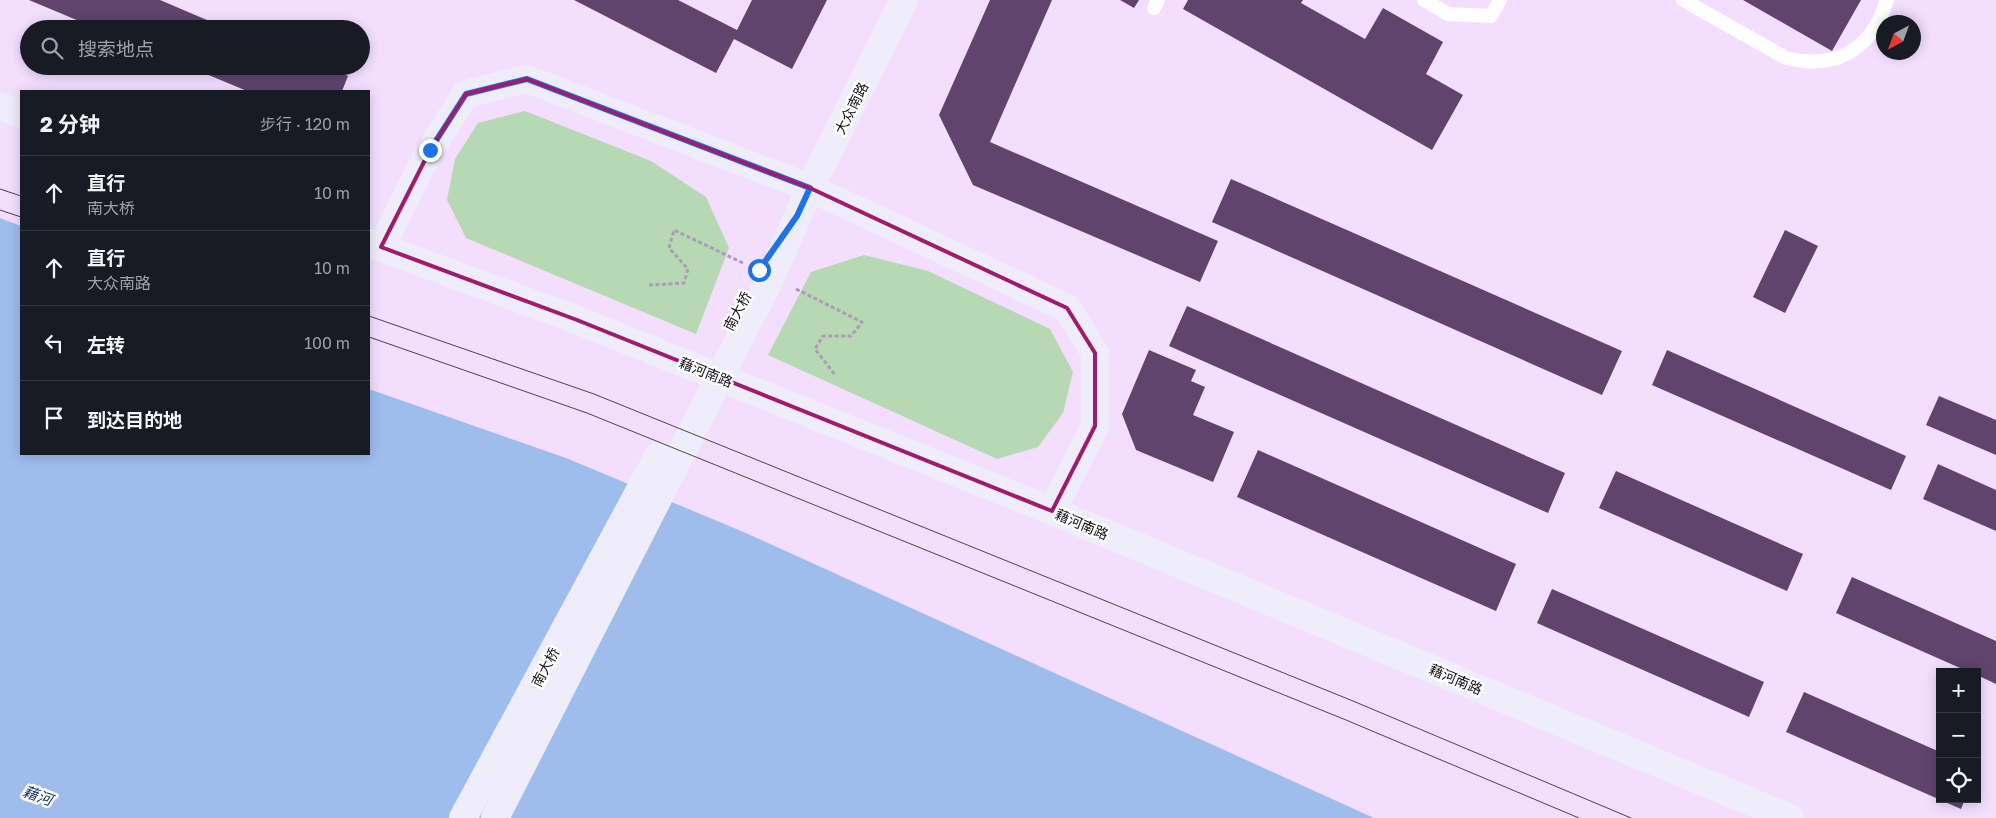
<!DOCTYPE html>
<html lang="zh">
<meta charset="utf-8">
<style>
body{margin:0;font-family:"Golos Text","Noto Sans SC",sans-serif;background:#20242c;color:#f1f3f6}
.controls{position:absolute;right:15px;bottom:15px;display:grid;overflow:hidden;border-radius:0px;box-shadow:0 2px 12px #0003}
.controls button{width:45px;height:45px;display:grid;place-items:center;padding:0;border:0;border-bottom:1px solid #363941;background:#171b24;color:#f1f3f6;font:25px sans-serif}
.compass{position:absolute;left:1876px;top:15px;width:45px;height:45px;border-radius:50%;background:#171b24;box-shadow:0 2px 12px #0003;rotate:221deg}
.stop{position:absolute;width:15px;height:15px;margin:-11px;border:4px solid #1a73e8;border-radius:50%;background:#fff}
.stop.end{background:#1a73e8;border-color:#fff;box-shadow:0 1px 5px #0008}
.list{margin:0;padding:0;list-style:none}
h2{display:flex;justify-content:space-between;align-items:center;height:65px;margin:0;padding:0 20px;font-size:21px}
h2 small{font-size:16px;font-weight:400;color:#9ea1a6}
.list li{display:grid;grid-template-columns:32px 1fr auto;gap:15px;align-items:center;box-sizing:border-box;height:75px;padding:0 20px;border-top:1px solid #363941}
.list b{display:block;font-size:19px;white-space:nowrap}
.list p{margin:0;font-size:16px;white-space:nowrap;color:#9ea1a6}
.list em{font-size:16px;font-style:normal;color:#9ea1a6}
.icon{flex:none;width:28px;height:28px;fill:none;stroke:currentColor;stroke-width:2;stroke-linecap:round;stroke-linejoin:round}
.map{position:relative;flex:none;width:1996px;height:818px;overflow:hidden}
.search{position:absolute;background:#171b24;box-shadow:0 2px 12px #0003;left:20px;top:20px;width:350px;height:55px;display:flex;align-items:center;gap:12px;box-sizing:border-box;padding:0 18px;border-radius:28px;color:#9ea1a6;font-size:19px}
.panel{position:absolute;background:#171b24;box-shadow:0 2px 12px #0003;left:20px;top:90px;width:350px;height:365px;border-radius:0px}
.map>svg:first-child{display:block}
</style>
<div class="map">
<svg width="1996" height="818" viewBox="0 0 1996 818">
<rect width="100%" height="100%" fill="#f3defe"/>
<g fill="#b6d8b3">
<polygon points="525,111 651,161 706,197 729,248 696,334 466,238 447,200 455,159 478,123"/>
<polygon points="864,255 928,271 1050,329 1073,372 1063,413 1038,447 997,459 768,355 811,272"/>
</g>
<polygon fill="#9ebded" points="0,218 21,226 21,454 369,454 369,389 566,458 746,533 1374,818 0,818"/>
<g fill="#60446e">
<polygon points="29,0 160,0 228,29 98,29"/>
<polygon points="574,0 678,0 737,30 752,0 827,0 792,69 734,39 716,73"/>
<polygon points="990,0 1052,0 990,142 1218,241 1200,282 973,185 939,115"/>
<polygon points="1120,0 1139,0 1134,8"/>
<polygon points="1188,0 1303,0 1301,3 1365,39 1383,8 1443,42 1426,74 1463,95 1432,150 1183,9"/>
<polygon points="1743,0 1861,0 1832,51"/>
<polygon points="187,66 326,66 348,76 342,91 247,91"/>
<polygon points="1231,179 1622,351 1602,395 1212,222"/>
<polygon points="1785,230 1818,246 1785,313 1753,297"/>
<polygon points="1187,306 1565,473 1548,513 1169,346"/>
<polygon points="1149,350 1196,370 1191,381 1205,387 1193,415 1234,432 1213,482 1136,450 1122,414"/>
<polygon points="1667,350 1906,456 1891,490 1652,385"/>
<polygon points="1939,396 1996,420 1996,455 1926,425"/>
<polygon points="1258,450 1516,564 1496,611 1237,497"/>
<polygon points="1938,464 1996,490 1996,531 1923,499"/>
<polygon points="1616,471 1803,554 1787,591 1599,508"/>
<polygon points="1852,577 1996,641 1996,684 1977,675 1977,672 1969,672 1836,613"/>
<polygon points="1552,589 1764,682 1749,717 1537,623"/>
<polygon points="1804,692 1940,752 1940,799 1965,799 1961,809 1786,732"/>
</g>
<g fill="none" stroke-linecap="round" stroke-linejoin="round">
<g stroke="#ad9cb5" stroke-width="3" stroke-dasharray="4 2.5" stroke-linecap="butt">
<polyline points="649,285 684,283 688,269 669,248 674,230 745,264"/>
<polyline points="796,289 862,322 851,336 823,336 815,349 836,376"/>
</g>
<g stroke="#fff" stroke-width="14">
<polyline points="1424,0 1448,14 1491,16 1500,0"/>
<path d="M1683 0 1786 58C1836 70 1872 50 1887 0"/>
<polyline points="1154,8 1158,0"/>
</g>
<g stroke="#efedfa" stroke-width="28">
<polyline points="0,106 21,114"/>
<polyline points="369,243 577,320 1052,511 1790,818"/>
<polyline points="381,247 430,150 466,94 527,79 810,188 1067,308 1095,353 1095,426 1052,511"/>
<polyline points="463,818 659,455"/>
<polyline points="495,818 771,277 810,188 904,0"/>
</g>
<g stroke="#4c4252" stroke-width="1">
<polyline points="0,189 21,196"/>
<polyline points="0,210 21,217"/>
<polyline points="369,316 594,394 1353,701 1631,818"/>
<polyline points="369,337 587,413 1346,720 1579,818"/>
</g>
</g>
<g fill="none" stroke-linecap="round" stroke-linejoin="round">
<polyline stroke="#1a73e8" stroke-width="6" points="430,150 466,94 527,79 810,188 797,216 759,270"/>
</g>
<path fill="none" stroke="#9f1c6c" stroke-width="4" stroke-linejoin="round" d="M527 79 810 188 1067 308 1095 353V426L1052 511 577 320 381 247 430 150 466 94Z"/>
<g text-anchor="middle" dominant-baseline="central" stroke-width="5" stroke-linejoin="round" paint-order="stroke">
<g font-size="14" fill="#140d18" stroke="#fff">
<text transform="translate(851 108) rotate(-63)">大众南路</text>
<text transform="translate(737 311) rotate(-62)">南大桥</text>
<text transform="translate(706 372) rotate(22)">藉河南路</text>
<text transform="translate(1082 524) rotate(23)">藉河南路</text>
<text transform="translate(545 667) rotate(-62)">南大桥</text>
<text transform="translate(1456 679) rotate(23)">藉河南路</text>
</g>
<g font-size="15" font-style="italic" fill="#153972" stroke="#fff">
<text transform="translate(38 795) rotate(19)">藉河</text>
</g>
</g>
</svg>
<div class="controls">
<button>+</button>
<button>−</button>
<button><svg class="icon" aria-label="locate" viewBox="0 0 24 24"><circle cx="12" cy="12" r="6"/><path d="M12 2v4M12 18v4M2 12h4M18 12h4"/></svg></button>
</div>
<svg class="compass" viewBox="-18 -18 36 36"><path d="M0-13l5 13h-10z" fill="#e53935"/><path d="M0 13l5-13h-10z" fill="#9ea1a6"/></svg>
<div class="stop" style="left:759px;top:270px"></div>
<div class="stop end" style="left:430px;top:150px"></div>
<div class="search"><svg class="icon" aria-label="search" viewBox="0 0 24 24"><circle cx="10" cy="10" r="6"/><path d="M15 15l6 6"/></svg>搜索地点</div>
<section class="panel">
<h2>2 分钟<small>步行 · 120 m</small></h2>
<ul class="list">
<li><svg class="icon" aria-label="ahead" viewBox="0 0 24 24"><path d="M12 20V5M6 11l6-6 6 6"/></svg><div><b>直行</b><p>南大桥</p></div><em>10 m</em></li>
<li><svg class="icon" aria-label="ahead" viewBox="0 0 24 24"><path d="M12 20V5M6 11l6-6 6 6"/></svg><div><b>直行</b><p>大众南路</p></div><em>10 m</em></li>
<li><svg class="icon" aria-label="left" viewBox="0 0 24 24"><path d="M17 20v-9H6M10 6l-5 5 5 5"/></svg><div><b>左转</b></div><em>100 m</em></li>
<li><svg class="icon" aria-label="arrive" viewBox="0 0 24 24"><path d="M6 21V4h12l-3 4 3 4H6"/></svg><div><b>到达目的地</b></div></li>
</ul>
</section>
</div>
